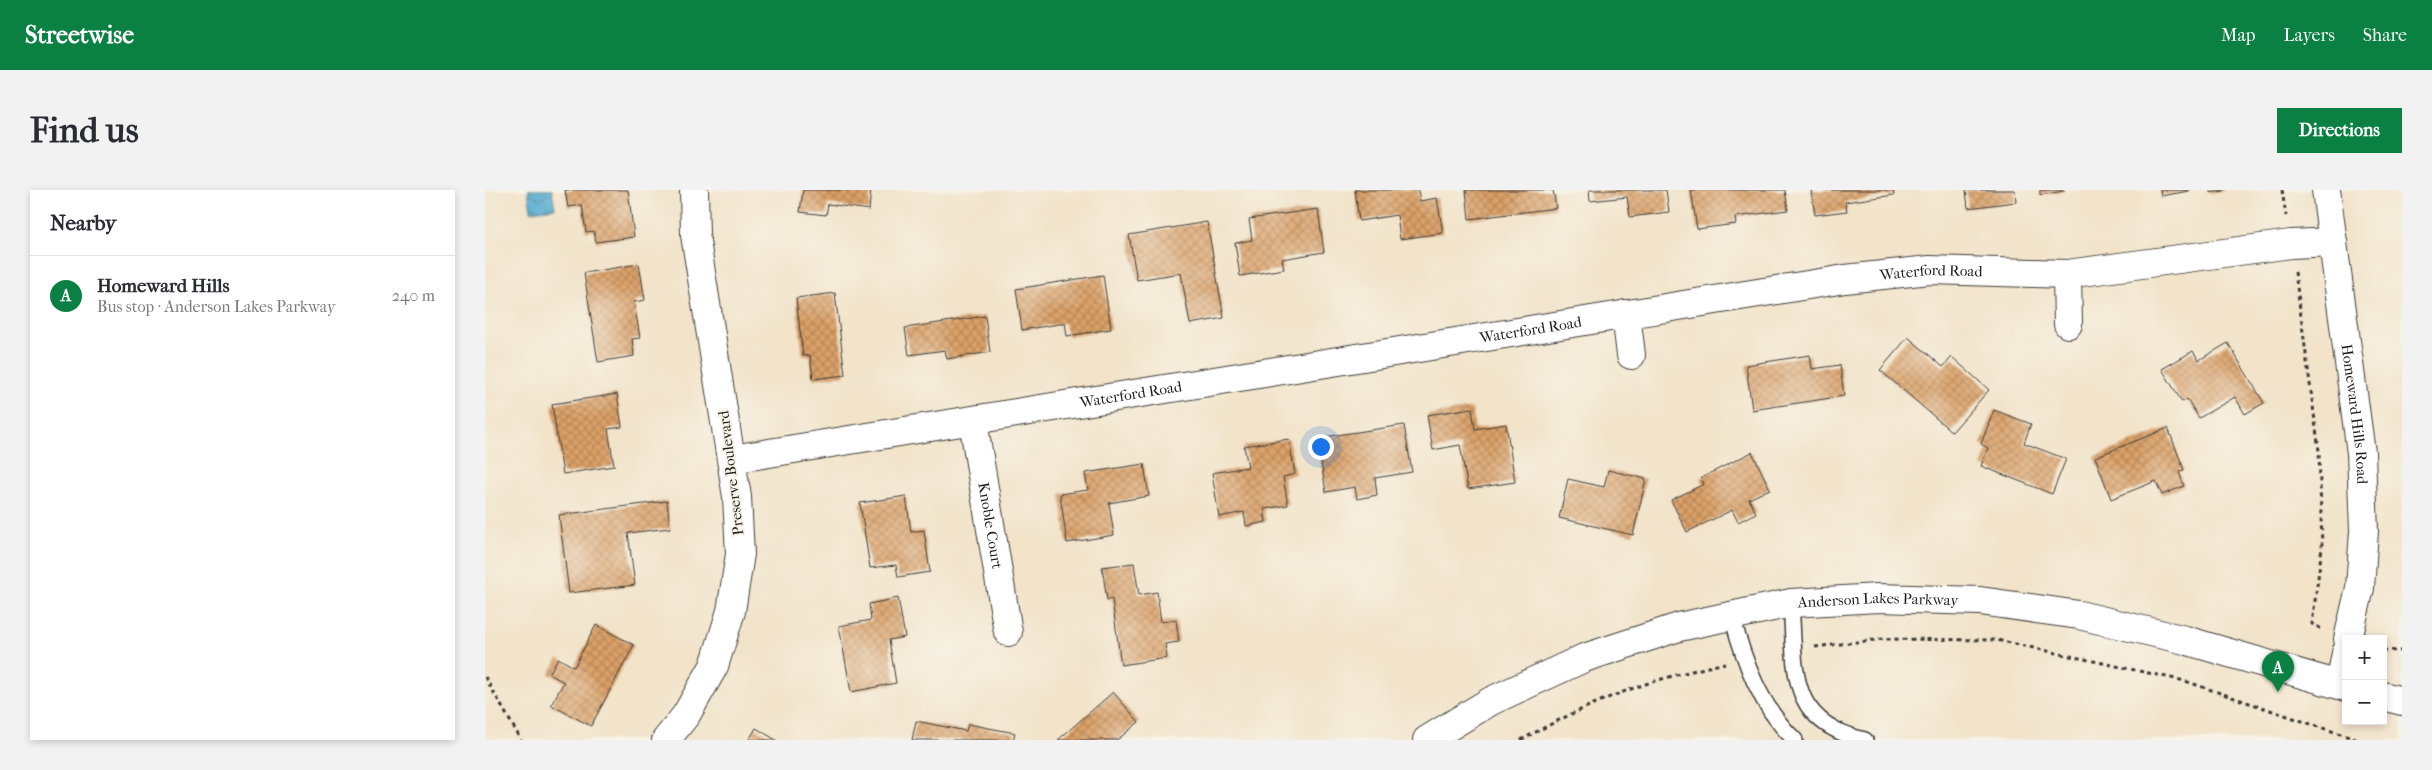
<!DOCTYPE html>
<meta charset="utf-8">
<style>
body{margin:0;font-family:"IM FELL French Canon",serif;background:#f2f2f3;color:#2b2b33}
.controls{position:absolute;right:15px;bottom:15px;display:grid;overflow:hidden;border-radius:0px;box-shadow:0 2px 8px #0003}
.controls button{width:45px;height:45px;display:grid;place-items:center;padding:0;border:0;border-bottom:1px solid #e1e1e2;background:#fff;color:#2b2b33;font:25px sans-serif}
.you{position:absolute;left:835px;top:256px;width:18px;height:18px;margin:-12px;border:4px solid #fff;border-radius:50%;background:#1a73e8;box-shadow:0 0 0 8px #1a73e833}
.badge{display:grid;place-items:center;width:32px;height:32px;border-radius:50%;background:#0b8043;color:#fff;font-size:16px;font-weight:700}
.pin{position:absolute;translate:-50% -41px;filter:drop-shadow(0 1px 2px #0008)}
.pin::after{content:'';position:absolute;top:26px;width:18px;height:15px;background:inherit;clip-path:polygon(0 0,100% 0,50% 100%)}
.list{margin:0;padding:0;list-style:none}
h2{display:flex;justify-content:space-between;align-items:center;height:65px;margin:0;padding:0 20px;font-size:21px}
h2 small{font-size:16px;font-weight:400;color:#7c7c81}
.list li{display:grid;grid-template-columns:32px 1fr auto;gap:15px;align-items:center;box-sizing:border-box;height:80px;padding:0 20px;border-top:1px solid #e1e1e2}
.list b{display:block;font-size:19px;white-space:nowrap}
.list p{margin:0;font-size:16px;white-space:nowrap;color:#7c7c81}
.list em{font-size:16px;font-style:normal;color:#7c7c81}
.map{position:relative;flex:none;width:1917px;height:550px;overflow:hidden;border-radius:0px}
header{display:flex;align-items:center;gap:30px;box-sizing:border-box;height:70px;padding:0 25px;background:#0b8043;color:#fff}
header strong{font-size:24px}
nav{display:flex;gap:28px;margin-inline-start:auto;font-size:18px}
.intro{display:flex;align-items:center;justify-content:space-between;box-sizing:border-box;height:120px;padding:0 30px}
h1{margin:0;font-size:35px}
.button{padding:12px 22px;border-radius:0px;background:#0b8043;color:#fff;font-size:18px;font-weight:700}
main{display:flex;gap:30px;padding:0 30px}
aside{flex:1;background:#fff;border-radius:0px;box-shadow:0 2px 8px #0003}
.map>svg:first-child{display:block}
</style>
<header>
<strong>Streetwise</strong>
<nav><a>Map</a><a>Layers</a><a>Share</a></nav>
</header>
<div class="intro"><h1>Find us</h1><a class="button">Directions</a></div>
<main>
<aside>
<h2>Nearby<small></small></h2>
<ul class="list">
<li><span class="badge">A</span><div><b>Homeward Hills</b><p>Bus stop · Anderson Lakes Parkway</p></div><em>240 m</em></li>
</ul>
</aside>
<div class="map">
<svg width="1917" height="550" viewBox="0 0 1917 550">
<defs>
<pattern id="water-waves" width="16" height="10" patternUnits="userSpaceOnUse" patternTransform="scale(1.25)"><rect width="16" height="10" fill="#54abd1"/><path d="M0 5q4-4 8 0t8 0" fill="none" stroke="#458aa9"/></pattern>
<pattern id="building-cross-hatch" width="8" height="8" patternUnits="userSpaceOnUse" patternTransform="scale(1.25)"><rect width="8" height="8" fill="#dca168"/><path d="M0 0l8 8M0 8l8-8" fill="none" stroke="#b28255"/></pattern>
</defs>
<rect width="100%" height="100%" fill="#f7f3e8"/>
<filter id="ink" filterUnits="userSpaceOnUse"><feTurbulence type="fractalNoise" baseFrequency=".02" numOctaves="2"/><feDisplacementMap in="SourceGraphic" scale="10" xChannelSelector="R" yChannelSelector="G"/><feConvolveMatrix kernelMatrix="1 2 1 2 8 2 1 2 1" color-interpolation-filters="sRGB"/></filter>
<filter id="wash" filterUnits="userSpaceOnUse"><feTurbulence type="fractalNoise" baseFrequency=".0096" numOctaves="4" result="noise"/><feDisplacementMap in="SourceGraphic" scale="20" xChannelSelector="R" yChannelSelector="G"/><feGaussianBlur stdDeviation="1.12" result="paint"/><feColorMatrix in="noise" values="0 0 0 0 0 0 0 0 0 0 0 0 0 0 0 0 0 1.4 0 .05"/><feComposite in="paint" operator="in"/></filter>
<g filter="url(#wash)">
<rect width="100%" height="100%" fill="#f2e3c9"/>
<polygon fill="url(#water-waves)" stroke="#386476" points="43,0 67,0 70,18 46,21"/>
<g id="blocks">
<g fill="url(#building-cross-hatch)">
<polygon points="80,0 143,0 149,47 111,52 109,41 101,42 97,15 83,17"/>
<polygon points="318,0 386,0 384,20 343,14 341,25 315,22"/>
<polygon points="870,0 933,0 935,11 952,8 958,43 915,49 912,25 874,31"/>
<polygon points="981,0 1068,0 1071,18 984,29"/>
<polygon points="1104,0 1181,0 1184,22 1145,27 1142,7 1105,11"/>
<polygon points="1206,0 1300,0 1303,20 1250,27 1251,34 1212,39"/>
<polygon points="1326,0 1408,0 1409,5 1360,12 1362,21 1330,25"/>
<polygon points="1481,0 1530,0 1531,12 1483,18"/>
<polygon points="1555,0 1579,0 1579,1 1555,5"/>
<polygon points="1675,0 1704,0 1704,1 1676,6"/>
<polygon points="1725,0 1739,0 1739,1 1725,3"/>
<polygon points="833,19 839,62 797,69 799,79 755,86 750,53 767,50 764,29"/>
<polygon points="722,32 739,128 705,134 696,83 652,90 644,45"/>
<polygon points="154,74 160,110 149,112 155,148 147,149 149,166 113,172 99,83"/>
<polygon points="618,85 626,139 582,146 580,133 537,140 531,99"/>
<polygon points="350,103 360,185 328,189 325,165 318,166 311,108"/>
<polygon points="500,126 505,162 462,169 460,160 424,165 420,138"/>
<polygon points="1423,147 1458,177 1467,167 1504,200 1467,242 1395,180"/>
<polygon points="1743,153 1779,213 1760,224 1750,207 1714,228 1702,209 1697,212 1677,179 1708,161 1714,170"/>
<polygon points="1325,165 1327,179 1355,175 1359,206 1267,220 1261,175"/>
<polygon points="132,204 137,237 123,239 129,276 78,284 67,214"/>
<polygon points="987,218 990,239 1021,234 1030,292 983,299 975,255 948,260 942,225"/>
<polygon points="1509,220 1546,234 1539,253 1581,269 1567,304 1496,276 1503,258 1496,254"/>
<polygon points="919,235 927,282 890,288 892,305 872,309 870,297 841,302 832,248"/>
<polygon points="1683,238 1699,280 1694,282 1699,296 1677,305 1671,291 1626,309 1610,267"/>
<polygon points="804,249 810,284 798,287 803,315 779,319 781,332 761,336 759,322 734,327 727,283 763,277 759,256"/>
<polygon points="1267,262 1285,299 1264,309 1271,323 1253,332 1247,320 1202,342 1186,310 1219,294 1216,288"/>
<polygon points="659,274 664,306 624,313 629,345 582,353 575,304 603,300 600,283"/>
<polygon points="1123,280 1161,289 1148,345 1074,328 1083,289 1119,297"/>
<polygon points="421,306 426,342 439,340 445,382 413,387 411,375 385,378 375,313"/>
<polygon points="182,311 185,338 143,343 150,395 84,403 74,325"/>
<polygon points="649,373 654,405 672,402 676,432 691,430 694,452 680,454 682,468 636,475 627,409 622,410 617,377"/>
<polygon points="413,408 420,447 404,450 411,493 366,502 354,436 386,430 384,414"/>
<polygon points="111,435 149,455 106,536 66,515 79,492 64,484 73,468 89,477"/>
<polygon points="628,502 654,532 632,550 573,550"/>
<polygon points="431,531 481,541 483,534 530,543 528,550 427,550"/>
<polygon points="271,538 291,550 264,550"/>
</g>
</g>
</g>
<g filter="url(#ink)">
<use href="#blocks" fill-opacity="0" stroke="#3c3a36" stroke-width="1"/>
<g fill="none" stroke-linecap="round" stroke-linejoin="round">
<g stroke="#3c3a36" stroke-width="18">
<g id="service">
<path d="M1306 413C1311 479 1301 532 1380 550"/>
<path d="M1247 426C1259 471 1275 517 1310 550"/>
</g>
</g>
<g stroke="#3c3a36" stroke-width="30">
<g id="minor">
<polyline points="1582,84 1583,134"/>
<polyline points="1141,124 1146,165"/>
<path id="s1" d="M488 231 523 442"/>
<path id="s2" d="M247 269 1360 89 1445 80 1582 84 1806 54 1848 52"/>
<polyline points="181,550 201,525 229,476 246,421 255,364 252,307 210,45 209,0"/>
</g>
</g>
<g stroke="#3c3a36" stroke-width="30">
<g id="tertiary">
<path id="s3" d="M1841 0 1876 263 1879 341 1875 398 1863 449"/>
<polyline points="1855,495 1861,463"/>
<polyline points="1898,506 1917,511"/>
<path id="s4" d="M942 550 1006 511 1099 468 1194 437 1306 413 1393 408 1495 411 1594 425 1700 450 1861 497"/>
</g>
</g>
<g stroke="#3c3a36" stroke-width="3" stroke-dasharray="4 4" stroke-linecap="butt">
<polyline points="1797,0 1801,26"/>
<polyline points="1810,82 1834,261 1837,357 1827,434 1837,439"/>
<polyline points="1330,457 1398,449 1512,450 1700,491 1873,550"/>
<polyline points="1898,460 1917,461"/>
<polyline points="0,487 36,550"/>
<path d="M1036 550C1080 526 1128 503 1177 489 1198 483 1219 478 1240 473"/>
</g>
<use href="#service" stroke="#fff" stroke-width="15"/>
<use href="#minor" stroke="#fff" stroke-width="28"/>
<use href="#tertiary" stroke="#fff" stroke-width="28"/>
</g>
</g>
<g text-anchor="middle" dominant-baseline="central" stroke-width="4" stroke-linejoin="round" paint-order="stroke">
<g font-size="15" fill="#1c1c1c" stroke="#f7f3e8">
<text stroke="none"><textPath href="#s2" startOffset="1214">Waterford Road</textPath></text>
<text stroke="none"><textPath href="#s2" startOffset="809">Waterford Road</textPath></text>
<text stroke="none"><textPath href="#s2" startOffset="404">Waterford Road</textPath></text>
<text stroke="none"><textPath href="#s3" startOffset="226">Homeward Hills Road</textPath></text>
<text transform="translate(246 283) rotate(-97)">Preserve Boulevard</text>
<text stroke="none"><textPath href="#s1" startOffset="106">Knoble Court</textPath></text>
<text stroke="none"><textPath href="#s4" startOffset="479">Anderson Lakes Parkway</textPath></text>
</g>
</g>
</svg>
<div class="controls">
<button>+</button>
<button>−</button>
</div>
<div class="you"></div>
<div class="pin badge" style="left:1793px;top:502px">A</div>
</div>
</main>
